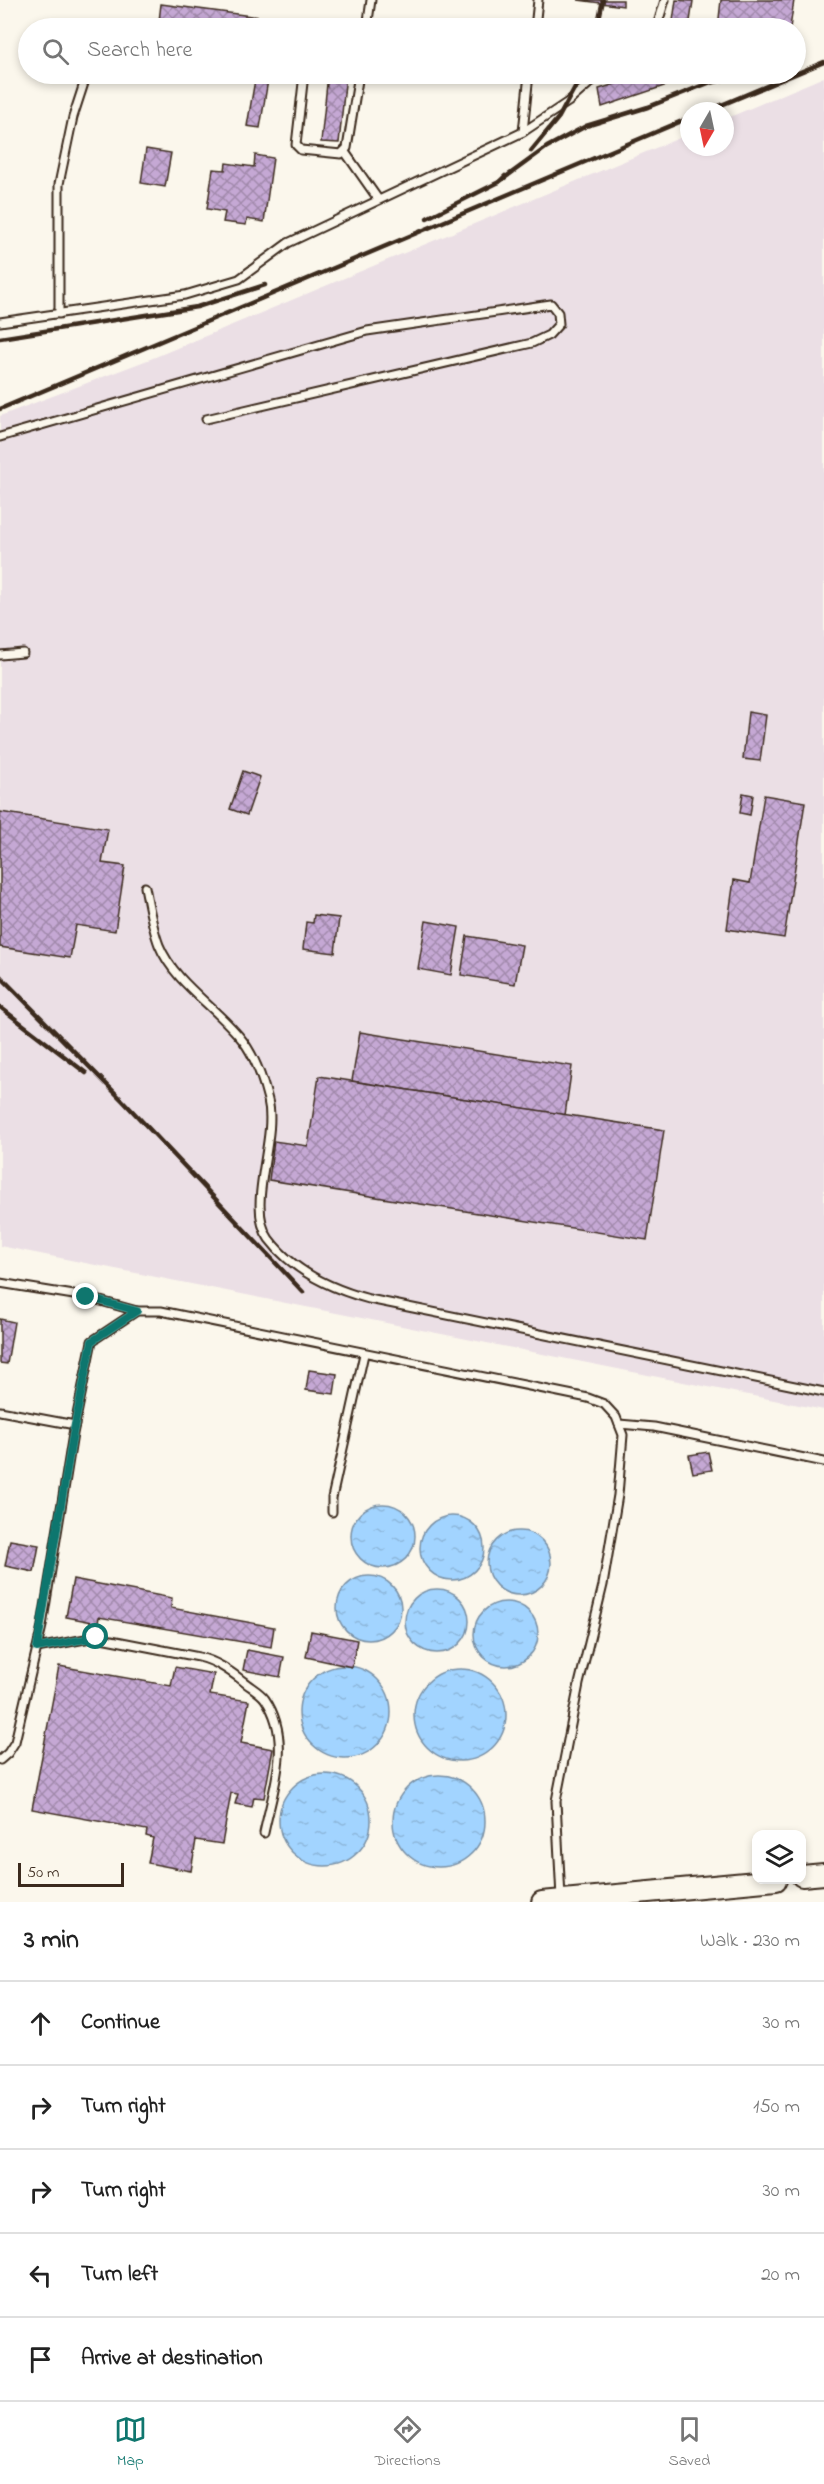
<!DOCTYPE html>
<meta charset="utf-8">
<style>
body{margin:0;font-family:"Indie Flower",sans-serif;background:#f6f6f6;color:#222}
.controls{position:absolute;right:18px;bottom:18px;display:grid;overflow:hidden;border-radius:12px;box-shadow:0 3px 9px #0003}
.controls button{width:54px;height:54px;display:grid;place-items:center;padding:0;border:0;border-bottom:2px solid #e0e0e0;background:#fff;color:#222;font:30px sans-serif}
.compass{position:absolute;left:680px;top:102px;width:54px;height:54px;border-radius:50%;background:#fff;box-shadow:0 3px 9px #0003;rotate:189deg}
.scale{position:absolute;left:18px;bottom:15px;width:106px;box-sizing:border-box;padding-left:6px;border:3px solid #3b2a1e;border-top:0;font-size:16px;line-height:21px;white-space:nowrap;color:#3b2a1e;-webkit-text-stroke:4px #fbf7ec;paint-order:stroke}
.stop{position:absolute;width:18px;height:18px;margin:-14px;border:4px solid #0f766e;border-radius:50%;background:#fff}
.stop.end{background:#0f766e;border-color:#fff;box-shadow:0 2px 6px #0008}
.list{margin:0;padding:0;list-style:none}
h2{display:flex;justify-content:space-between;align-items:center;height:78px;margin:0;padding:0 24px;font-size:26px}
h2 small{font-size:20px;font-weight:400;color:#767676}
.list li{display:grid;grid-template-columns:39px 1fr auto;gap:18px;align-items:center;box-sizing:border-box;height:84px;padding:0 24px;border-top:2px solid #e0e0e0}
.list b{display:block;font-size:22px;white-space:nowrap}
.list em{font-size:20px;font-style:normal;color:#767676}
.icon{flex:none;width:33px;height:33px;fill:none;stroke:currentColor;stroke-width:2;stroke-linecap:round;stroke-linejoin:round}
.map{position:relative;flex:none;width:824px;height:1902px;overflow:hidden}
.search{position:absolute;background:#fff;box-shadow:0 3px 9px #0003;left:18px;right:18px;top:18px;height:66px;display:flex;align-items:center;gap:15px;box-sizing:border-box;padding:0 21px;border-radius:33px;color:#767676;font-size:22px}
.sheet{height:498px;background:#fff}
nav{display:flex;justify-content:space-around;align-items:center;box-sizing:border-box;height:84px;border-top:2px solid #e0e0e0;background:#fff;font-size:16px;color:#767676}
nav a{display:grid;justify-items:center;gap:3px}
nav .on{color:#0f766e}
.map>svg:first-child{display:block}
</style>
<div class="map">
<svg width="824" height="1902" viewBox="0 0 824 1902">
<defs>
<pattern id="water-ripples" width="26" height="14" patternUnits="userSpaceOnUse" patternTransform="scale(1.5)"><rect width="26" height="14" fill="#a2d4ff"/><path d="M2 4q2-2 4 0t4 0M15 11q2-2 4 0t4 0" fill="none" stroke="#8cb6da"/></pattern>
<pattern id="building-cross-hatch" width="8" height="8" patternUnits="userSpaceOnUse" patternTransform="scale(1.5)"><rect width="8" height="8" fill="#c5a8d4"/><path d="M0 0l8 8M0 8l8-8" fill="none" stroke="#a189ab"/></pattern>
</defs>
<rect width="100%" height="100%" fill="#fbf7ec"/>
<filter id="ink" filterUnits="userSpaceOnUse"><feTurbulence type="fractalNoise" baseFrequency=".0167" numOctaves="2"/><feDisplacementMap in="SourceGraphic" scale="12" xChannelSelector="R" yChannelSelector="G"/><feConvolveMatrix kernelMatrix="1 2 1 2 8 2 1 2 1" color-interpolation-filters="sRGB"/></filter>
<g filter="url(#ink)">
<polygon fill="#ebdfe5" points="824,77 824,1410 0,1246 0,416 153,358 689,134 689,147 725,147 725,119"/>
<g fill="url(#water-ripples)" stroke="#7990a5" stroke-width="1.5">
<circle cx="383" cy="1536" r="32"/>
<circle cx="452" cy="1548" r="32"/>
<circle cx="519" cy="1563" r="32"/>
<circle cx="369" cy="1608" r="32"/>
<circle cx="437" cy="1621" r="32"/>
<circle cx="506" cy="1634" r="32"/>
<circle cx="345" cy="1712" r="46"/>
<circle cx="460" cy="1715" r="46"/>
<circle cx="325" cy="1820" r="46"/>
<circle cx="439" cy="1821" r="46"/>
</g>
<g fill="url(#building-cross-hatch)" stroke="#3b2a1e" stroke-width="1.5">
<polygon points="578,0 623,0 623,6"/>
<polygon points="676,0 693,1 689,28 672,28"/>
<polygon points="721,0 794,0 790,28 718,28"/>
<polygon points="161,4 290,21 289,28 219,28 159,21"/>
<polygon points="256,74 269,74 260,128 247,126"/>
<polygon points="328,74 346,74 339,143 321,142"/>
<polygon points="647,74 683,74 682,80 602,107 599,89"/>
<polygon points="714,74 750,74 713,84"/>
<polygon points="146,149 171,153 165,187 141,183"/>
<polygon points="255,155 273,158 264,222 247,219 246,225 223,222 225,212 207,209 213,169 225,170 226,163 254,167"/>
<polygon points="748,712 766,715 760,761 743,759"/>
<polygon points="243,771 260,777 247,815 230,809"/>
<polygon points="743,793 753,795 750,815 740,813"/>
<polygon points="764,795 805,802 784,938 727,929 734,880 750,883"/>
<polygon points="0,812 108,829 102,863 125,866 115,931 76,925 70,958 0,947"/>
<polygon points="314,915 339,918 335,953 303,949 306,922 313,923"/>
<polygon points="426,921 459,927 451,975 418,969"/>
<polygon points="467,936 522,945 515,984 461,975"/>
<polygon points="360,1032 572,1066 565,1115 352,1081"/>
<polygon points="319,1076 664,1130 647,1240 269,1180 274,1141 308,1146"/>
<polygon points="0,1319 14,1322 7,1364 0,1363"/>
<polygon points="309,1370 337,1374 334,1394 306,1390"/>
<polygon points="708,1452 712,1470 693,1473 689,1455"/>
<polygon points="10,1540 39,1545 34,1572 5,1566"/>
<polygon points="73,1579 172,1598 171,1608 274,1627 271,1647 99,1617 98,1623 66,1617"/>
<polygon points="311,1631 357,1640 352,1667 306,1657"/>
<polygon points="247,1650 284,1657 280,1677 243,1670"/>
<polygon points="59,1666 171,1686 175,1667 214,1674 210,1695 249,1701 241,1743 273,1749 264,1798 254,1797 252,1807 235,1804 238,1794 231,1793 222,1844 196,1840 191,1871 148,1863 153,1838 146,1836 147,1830 32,1809"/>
</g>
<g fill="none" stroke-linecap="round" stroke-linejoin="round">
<g stroke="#3b2a1e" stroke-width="11">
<g id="service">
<polyline points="367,28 371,0"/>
<polyline points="535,28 538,0"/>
<polyline points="652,28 658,23 665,0"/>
<polyline points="304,74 296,145 301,150 341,154 347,148 359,74"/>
<polyline points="523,132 529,74"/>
<polyline points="345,152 378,199"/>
<polyline points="59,314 59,184 73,117 87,74"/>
<polyline points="0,322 185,295 239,279 288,243 523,132 568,102 600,74"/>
<polyline points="0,437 367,331 551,304 558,313 559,324 549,335 532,343 206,419"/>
<polyline points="0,655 23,653"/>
<path d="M145 887C149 906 152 927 159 945 175 984 218 1008 243 1041 255 1057 263 1080 268 1100 278 1139 245 1206 269 1239 293 1271 332 1289 369 1299L824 1392"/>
<polyline points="0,1283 86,1297 137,1311"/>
<polyline points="0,1411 75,1425"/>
<polyline points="619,1424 654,1427 824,1462"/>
<polyline points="332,1512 332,1498 364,1354"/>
<path d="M37 1648 96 1637 199 1657C216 1661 230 1671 243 1681 250 1687 260 1692 265 1699 293 1740 273 1789 264 1833"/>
<polyline points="0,1760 8,1753 15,1742 42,1626 73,1434 92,1341 137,1311 161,1311 588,1398 604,1404 616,1417 623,1435 618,1495 603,1585 579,1684 556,1801 561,1898"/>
</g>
</g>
<g stroke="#3b2a1e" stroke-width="24">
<g id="secondary">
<polyline points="802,1876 824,1874"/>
<polyline points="542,1902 776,1880"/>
</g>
</g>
<use href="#service" stroke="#fbf7ec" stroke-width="7"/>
<use href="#secondary" stroke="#fbf7ec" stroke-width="20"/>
<g stroke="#3b2a1e" stroke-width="4.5">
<polyline points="597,28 603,0"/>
<polyline points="707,111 824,62"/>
<polyline points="531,151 559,117 582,74"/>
<polyline points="499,182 547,147 586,126 648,107 711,82"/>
<polyline points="427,218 499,182 505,176"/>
<polyline points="0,338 197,307 265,285"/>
<polyline points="0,409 689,118"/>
<polyline points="0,976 123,1101 303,1292"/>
<polyline points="0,1007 86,1073"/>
</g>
</g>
</g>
<g fill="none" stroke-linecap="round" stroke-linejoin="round" filter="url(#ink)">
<polyline stroke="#0f766e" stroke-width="8" points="86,1297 137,1311 92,1341 73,1434 37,1648 96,1637"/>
</g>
</svg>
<div class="controls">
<button><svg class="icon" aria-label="layers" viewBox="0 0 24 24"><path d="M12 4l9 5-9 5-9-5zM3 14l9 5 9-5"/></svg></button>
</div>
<svg class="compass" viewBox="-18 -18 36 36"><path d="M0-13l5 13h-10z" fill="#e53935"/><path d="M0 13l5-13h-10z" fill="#767676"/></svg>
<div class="scale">50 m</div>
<div class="stop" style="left:96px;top:1637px"></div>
<div class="stop end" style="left:86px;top:1297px"></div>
<div class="search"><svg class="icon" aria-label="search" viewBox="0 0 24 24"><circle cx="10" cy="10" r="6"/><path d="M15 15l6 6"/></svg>Search here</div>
</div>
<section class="sheet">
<h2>3 min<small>Walk · 230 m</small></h2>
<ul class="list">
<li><svg class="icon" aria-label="ahead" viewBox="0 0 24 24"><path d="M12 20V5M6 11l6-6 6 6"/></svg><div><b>Continue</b></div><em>30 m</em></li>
<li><svg class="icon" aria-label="right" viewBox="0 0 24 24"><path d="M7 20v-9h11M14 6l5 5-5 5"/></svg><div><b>Turn right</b></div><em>150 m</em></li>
<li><svg class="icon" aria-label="right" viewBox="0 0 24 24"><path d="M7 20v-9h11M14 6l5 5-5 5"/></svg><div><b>Turn right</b></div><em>30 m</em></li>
<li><svg class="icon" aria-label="left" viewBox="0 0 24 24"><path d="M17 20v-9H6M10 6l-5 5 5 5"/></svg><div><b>Turn left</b></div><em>20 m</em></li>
<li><svg class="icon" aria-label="arrive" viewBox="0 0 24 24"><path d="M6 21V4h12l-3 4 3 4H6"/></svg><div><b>Arrive at destination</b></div></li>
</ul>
</section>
<nav>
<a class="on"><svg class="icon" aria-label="map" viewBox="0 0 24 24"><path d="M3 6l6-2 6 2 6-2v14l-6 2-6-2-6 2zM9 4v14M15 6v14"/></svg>Map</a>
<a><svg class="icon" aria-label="directions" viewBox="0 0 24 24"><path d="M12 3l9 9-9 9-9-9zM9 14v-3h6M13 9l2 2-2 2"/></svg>Directions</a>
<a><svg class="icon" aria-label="saved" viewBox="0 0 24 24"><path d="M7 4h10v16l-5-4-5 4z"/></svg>Saved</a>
</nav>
